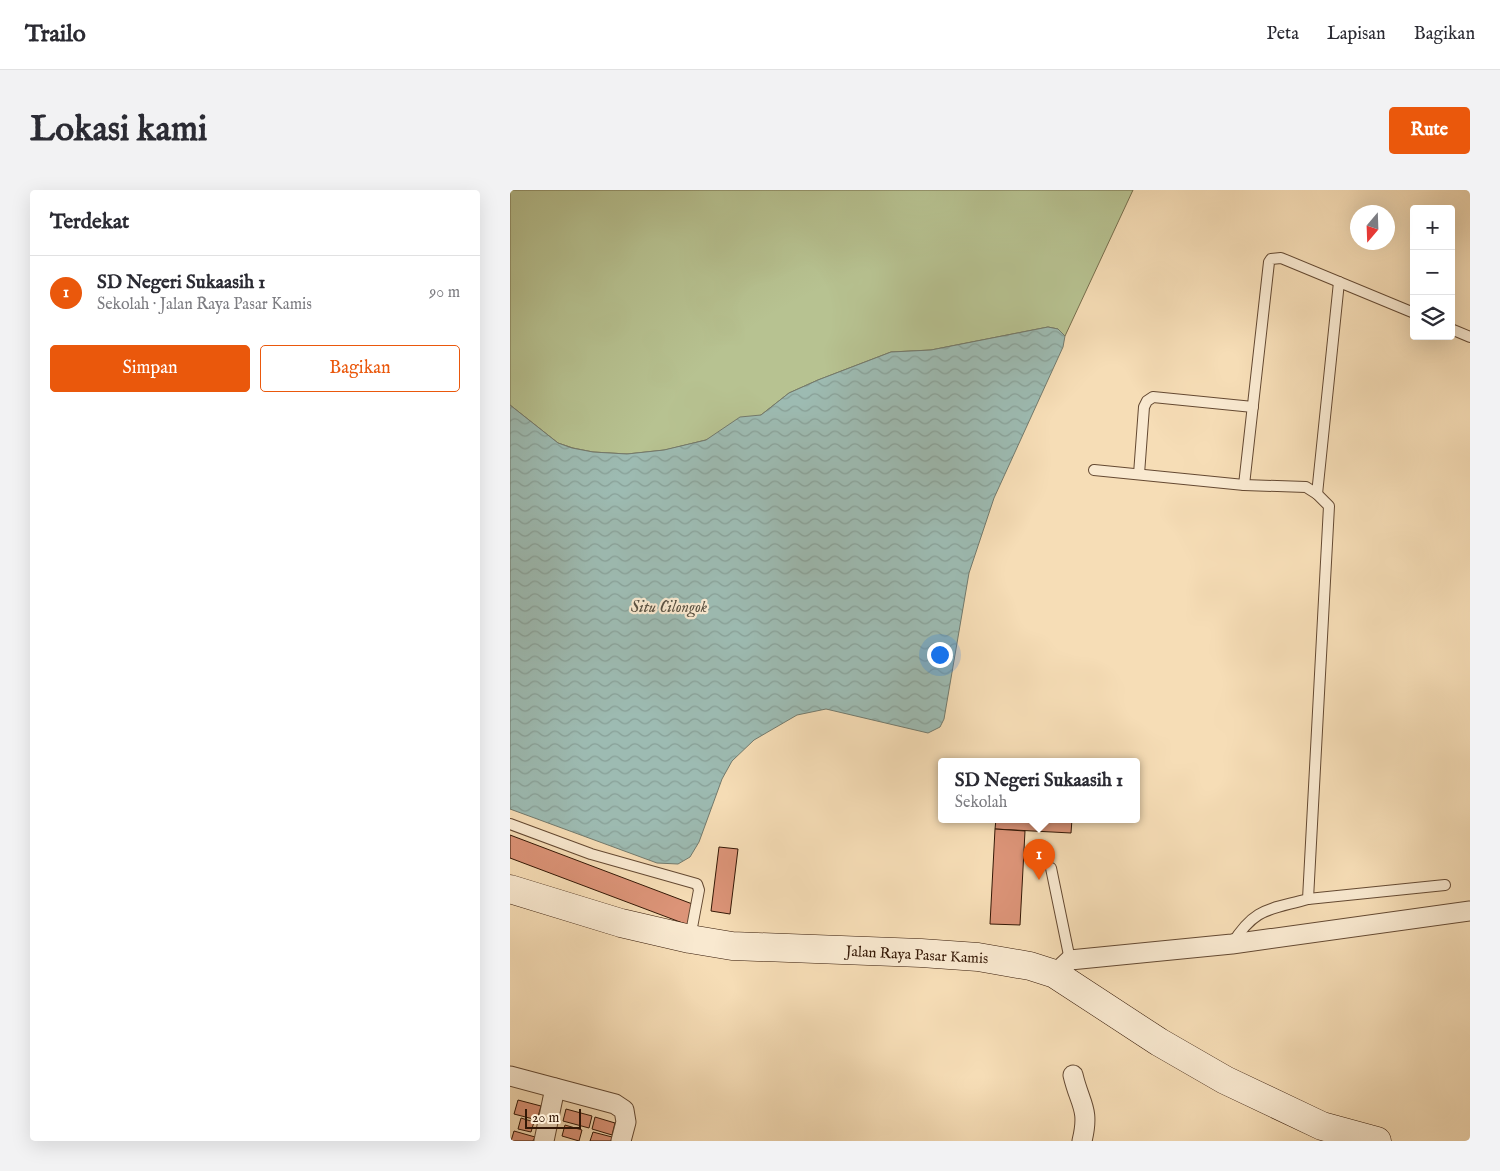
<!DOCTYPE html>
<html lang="id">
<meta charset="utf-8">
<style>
body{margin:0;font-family:"IM FELL English",serif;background:#f2f2f3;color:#2b2b33}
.controls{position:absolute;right:15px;top:15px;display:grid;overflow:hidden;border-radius:5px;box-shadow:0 5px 20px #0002}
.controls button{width:45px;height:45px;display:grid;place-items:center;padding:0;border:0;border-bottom:1px solid #e1e1e2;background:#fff;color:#2b2b33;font:25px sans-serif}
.compass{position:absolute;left:840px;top:15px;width:45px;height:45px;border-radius:50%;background:#fff;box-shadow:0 5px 20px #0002;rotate:199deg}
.scale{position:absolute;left:15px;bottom:12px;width:56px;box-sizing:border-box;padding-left:5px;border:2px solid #341806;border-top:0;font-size:14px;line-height:18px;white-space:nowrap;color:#341806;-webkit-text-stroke:4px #f9e9d0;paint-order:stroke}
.you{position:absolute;left:429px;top:464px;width:18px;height:18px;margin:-12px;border:4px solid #fff;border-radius:50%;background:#1a73e8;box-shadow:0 0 0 8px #1a73e833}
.badge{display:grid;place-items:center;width:32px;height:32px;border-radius:50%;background:#ea580c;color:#fff;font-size:16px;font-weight:700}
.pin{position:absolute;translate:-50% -41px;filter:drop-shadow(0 1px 2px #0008)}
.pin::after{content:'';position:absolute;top:26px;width:18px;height:15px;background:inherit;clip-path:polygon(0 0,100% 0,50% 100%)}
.popup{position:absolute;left:428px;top:568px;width:202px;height:65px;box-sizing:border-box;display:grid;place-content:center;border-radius:5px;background:#fff;filter:drop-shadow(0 1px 4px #0005);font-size:16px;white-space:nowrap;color:#7c7c81}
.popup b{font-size:19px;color:#2b2b33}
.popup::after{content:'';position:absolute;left:50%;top:100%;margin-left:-10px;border:10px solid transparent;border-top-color:#fff}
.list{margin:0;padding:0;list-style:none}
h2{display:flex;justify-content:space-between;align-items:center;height:65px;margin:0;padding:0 20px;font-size:21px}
h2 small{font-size:16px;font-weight:400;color:#7c7c81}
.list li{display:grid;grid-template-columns:32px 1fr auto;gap:15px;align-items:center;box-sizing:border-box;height:75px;padding:0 20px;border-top:1px solid #e1e1e2}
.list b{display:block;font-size:19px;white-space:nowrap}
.list p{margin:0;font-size:16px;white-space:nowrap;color:#7c7c81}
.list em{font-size:16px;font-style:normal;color:#7c7c81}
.actions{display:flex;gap:10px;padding:15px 20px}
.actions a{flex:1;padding:11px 0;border:1px solid #ea580c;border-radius:5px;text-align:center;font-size:18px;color:#ea580c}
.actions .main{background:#ea580c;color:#fff}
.icon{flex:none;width:28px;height:28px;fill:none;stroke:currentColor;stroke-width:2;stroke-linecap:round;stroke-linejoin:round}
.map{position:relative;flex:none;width:960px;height:951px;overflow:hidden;border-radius:5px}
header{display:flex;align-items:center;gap:30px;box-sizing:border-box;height:70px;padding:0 25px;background:#fff;border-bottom:1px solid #e1e1e2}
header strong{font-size:24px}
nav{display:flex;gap:28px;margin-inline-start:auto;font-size:18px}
.intro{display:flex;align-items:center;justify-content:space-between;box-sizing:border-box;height:120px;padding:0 30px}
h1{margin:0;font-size:35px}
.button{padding:12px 22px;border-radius:5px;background:#ea580c;color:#fff;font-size:18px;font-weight:700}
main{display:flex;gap:30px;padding:0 30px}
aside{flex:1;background:#fff;border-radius:5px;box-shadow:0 5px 20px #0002}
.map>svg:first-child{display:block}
</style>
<header>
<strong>Trailo</strong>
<nav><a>Peta</a><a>Lapisan</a><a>Bagikan</a></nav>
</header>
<div class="intro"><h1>Lokasi kami</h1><a class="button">Rute</a></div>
<main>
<aside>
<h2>Terdekat<small></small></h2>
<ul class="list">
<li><span class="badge">1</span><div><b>SD Negeri Sukaasih 1</b><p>Sekolah · Jalan Raya Pasar Kamis</p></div><em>90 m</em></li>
</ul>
<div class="actions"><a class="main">Simpan</a><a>Bagikan</a></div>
</aside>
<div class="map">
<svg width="960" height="951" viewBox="0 0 960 951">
<defs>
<pattern id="water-waves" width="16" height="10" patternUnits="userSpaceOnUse" patternTransform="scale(1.25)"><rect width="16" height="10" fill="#9dbbb2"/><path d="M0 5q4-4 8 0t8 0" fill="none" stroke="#88a098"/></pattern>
</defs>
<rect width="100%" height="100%" fill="#f6ddb6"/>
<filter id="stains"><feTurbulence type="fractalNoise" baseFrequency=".004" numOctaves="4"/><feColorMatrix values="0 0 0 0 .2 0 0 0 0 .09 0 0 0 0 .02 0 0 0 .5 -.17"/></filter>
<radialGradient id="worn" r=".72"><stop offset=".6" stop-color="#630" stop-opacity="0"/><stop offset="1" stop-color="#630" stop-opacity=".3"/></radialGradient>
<polygon fill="#b7c291" stroke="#766d4c" points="0,0 623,0 555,146 548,139 538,137 421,160 381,162 308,190 279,203 251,225 196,250 155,260 117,264 83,262 63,258 48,253 0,215"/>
<polygon fill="url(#water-waves)" stroke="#737a6d" points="538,137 548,139 555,146 553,157 484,308 459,383 434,529 430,537 418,543 316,519 287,525 244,550 222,571 212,589 189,652 180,667 168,674 147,673 0,619 0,215 48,253 62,258 83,262 117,264 154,260 196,250 230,227 251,225 279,203 308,190 381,162 421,160"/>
<g fill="#dc9478" stroke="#341806">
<polygon points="486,629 562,629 561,643 485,639"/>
<polygon points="485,639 515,641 510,735 480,734"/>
<polygon points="0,645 185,715 178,735 0,668"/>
<polygon points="209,657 228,659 220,724 201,721"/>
<polygon points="8,910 31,916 27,930 4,924"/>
<polygon points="56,919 82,926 79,938 53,931"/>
<polygon points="85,927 105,933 102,945 82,939"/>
<polygon points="11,928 24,932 21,942 8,939"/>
<polygon points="55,935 72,940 69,951 52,946"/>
<polygon points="4,941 25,947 23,951 1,951"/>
<polygon points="83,942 102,947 101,951 80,951"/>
</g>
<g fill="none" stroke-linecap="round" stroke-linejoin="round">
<g stroke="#644932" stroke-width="12">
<g id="lane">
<polyline points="941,139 960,147"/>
<path d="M584 280 734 295 796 297 807 304 819 316 798 709C759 720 745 717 722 754"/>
<polyline points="629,284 634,217 637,211 643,207 743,217"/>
<polyline points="734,295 759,72 761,69 771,68 904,123"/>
<polyline points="807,304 829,92"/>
<polyline points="0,634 81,664 187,694 189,700 180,748"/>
<polyline points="541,678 560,770"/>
<polyline points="798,709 935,695"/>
</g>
</g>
<g stroke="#644932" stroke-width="21">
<g id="street">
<polyline points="545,784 560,770 722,754 960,721"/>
<path d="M563 885C570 915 580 918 572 951"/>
<polyline points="0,886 105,914 114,920 116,932 111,951"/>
<polyline points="34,951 45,898"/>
</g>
</g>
<g stroke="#341806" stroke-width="29">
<polyline id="secondary" points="0,699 111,733 180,749 222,756 411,763 468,767 520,776 545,784 649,852 715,890 812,936 867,951"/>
</g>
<use href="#lane" stroke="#f9e9d0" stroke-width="10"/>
<use href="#street" stroke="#f9e9d0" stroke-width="19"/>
<use href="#secondary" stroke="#f9e9d0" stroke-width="28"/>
</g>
<g text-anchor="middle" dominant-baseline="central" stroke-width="4.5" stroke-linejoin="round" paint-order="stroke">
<g font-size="15" fill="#341806" stroke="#f9e9d0">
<text transform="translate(407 765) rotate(3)">Jalan Raya Pasar Kamis</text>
</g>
<g font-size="16" font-style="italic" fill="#595142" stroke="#f9e9d0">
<text x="159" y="418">Situ Cilongok</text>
</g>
</g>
<rect width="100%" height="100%" filter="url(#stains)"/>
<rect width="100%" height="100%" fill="url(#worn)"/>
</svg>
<div class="controls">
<button>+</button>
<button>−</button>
<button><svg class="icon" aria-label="layers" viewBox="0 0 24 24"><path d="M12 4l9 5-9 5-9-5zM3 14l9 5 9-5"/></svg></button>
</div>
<svg class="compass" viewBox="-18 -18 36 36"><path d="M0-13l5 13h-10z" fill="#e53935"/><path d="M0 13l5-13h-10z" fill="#7c7c81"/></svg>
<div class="scale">20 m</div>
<div class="you"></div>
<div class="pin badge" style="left:529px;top:690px">1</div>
<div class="popup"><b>SD Negeri Sukaasih 1</b>Sekolah</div>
</div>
</main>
